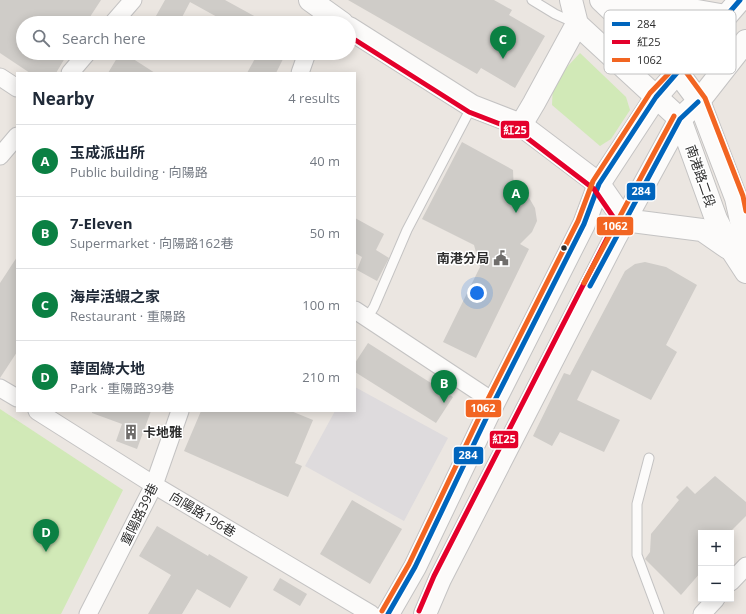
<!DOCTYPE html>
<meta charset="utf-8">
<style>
body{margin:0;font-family:"Open Sans","Noto Sans TC",sans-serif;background:#f2f2f3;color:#1f2937}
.controls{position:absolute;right:12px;bottom:12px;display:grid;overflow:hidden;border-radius:0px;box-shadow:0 2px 10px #0003}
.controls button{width:36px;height:36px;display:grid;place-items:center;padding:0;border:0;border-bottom:1px solid #e0e1e3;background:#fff;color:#1f2937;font:20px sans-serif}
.you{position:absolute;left:477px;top:293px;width:14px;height:14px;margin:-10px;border:3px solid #fff;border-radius:50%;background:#1a73e8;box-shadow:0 0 0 6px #1a73e833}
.badge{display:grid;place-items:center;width:26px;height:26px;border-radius:50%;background:#0b8043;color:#fff;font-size:13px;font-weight:700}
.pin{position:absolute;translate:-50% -33px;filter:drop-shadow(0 1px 2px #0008)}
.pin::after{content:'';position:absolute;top:21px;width:14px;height:12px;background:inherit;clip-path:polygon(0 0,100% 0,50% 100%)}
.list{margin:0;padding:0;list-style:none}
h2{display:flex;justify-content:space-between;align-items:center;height:52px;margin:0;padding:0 16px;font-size:17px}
h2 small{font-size:13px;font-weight:400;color:#747a83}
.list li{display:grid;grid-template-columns:26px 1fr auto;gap:12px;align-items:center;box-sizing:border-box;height:72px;padding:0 16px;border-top:1px solid #e0e1e3}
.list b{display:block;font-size:15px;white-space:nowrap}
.list p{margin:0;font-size:13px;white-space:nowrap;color:#747a83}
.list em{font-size:13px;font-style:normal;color:#747a83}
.icon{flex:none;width:22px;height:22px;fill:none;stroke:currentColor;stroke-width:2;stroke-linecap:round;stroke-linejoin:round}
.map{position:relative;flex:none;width:746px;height:614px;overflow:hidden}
.search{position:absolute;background:#fff;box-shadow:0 2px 10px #0003;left:16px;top:16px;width:340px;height:44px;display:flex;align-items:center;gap:10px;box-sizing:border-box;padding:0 14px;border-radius:22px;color:#747a83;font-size:15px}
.panel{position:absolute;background:#fff;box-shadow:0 2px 10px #0003;left:16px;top:72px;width:340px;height:340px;border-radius:0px}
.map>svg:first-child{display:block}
</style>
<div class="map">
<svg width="746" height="614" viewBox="0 0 746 614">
<rect width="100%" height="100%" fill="#ebe6e1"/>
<polygon fill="#dedbdd" points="355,387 448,438 404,521 305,466 335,411 355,411"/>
<g fill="#d1e9b7">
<polygon points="580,53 626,97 630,110 611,139 600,146 552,105 553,82"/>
<polygon points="0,409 123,490 61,614 0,614"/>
</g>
<g fill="#cfccc8">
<polygon points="0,0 101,0 86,23 23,23 23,53 68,53 56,73 30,73 0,53"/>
<polygon points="165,0 225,0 267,23 228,23 190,2 179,23 152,23"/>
<polygon points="348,0 494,0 512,10 509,15 545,36 515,88 481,68 477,74"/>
<polygon points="120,53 124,53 155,73 108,73"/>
<polygon points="258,53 286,53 276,73 247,73"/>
<polygon points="462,142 513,170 514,193 528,196 535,208 537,221 532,232 520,244 529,249 476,358 443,342 480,267 474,245 422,219"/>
<polygon points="355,218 384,234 376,250 389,258 377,281 357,270 362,257 355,253"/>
<polygon points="17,257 17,352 0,378 0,283"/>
<polygon points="645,262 666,267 697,285 666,345 677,352 651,400 592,370 577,400 620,420 604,452 560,432 552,446 533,436 564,373 570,375 625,271 635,264"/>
<polygon points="368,343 453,397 436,423 355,372 355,363"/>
<polygon points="92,411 151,411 137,449 116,441 122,424 92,413"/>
<polygon points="201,411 291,411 313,420 295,463 302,466 288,497 184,451"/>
<polygon points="715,476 746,502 746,516 729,533 701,533 701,572 681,595 645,559 650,552 651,534 679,500 676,497 687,486 695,494"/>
<polygon points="352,500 402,529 370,584 320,554"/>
<polygon points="157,526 208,556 209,554 248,577 230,608 197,589 182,614 148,614 171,575 139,556"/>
<polygon points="280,578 307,594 300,606 273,590"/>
</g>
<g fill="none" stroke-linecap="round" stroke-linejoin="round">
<g stroke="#c4c3c3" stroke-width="11">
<g id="lane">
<polyline points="532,0 555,14 575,23"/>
<polyline points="367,318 374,307 407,230 472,106"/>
<polyline points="649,458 637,504 637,555 659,614"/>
</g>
</g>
<g stroke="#c4c3c3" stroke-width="19">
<g id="street">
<polyline points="113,23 133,0"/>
<polyline points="70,73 87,53"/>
<polyline points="300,73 307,53"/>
<polyline points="0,77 17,88"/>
<polyline points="0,156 17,136"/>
<polyline points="355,310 494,402"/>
<polyline points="0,388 17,398"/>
<polyline points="37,411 154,485 371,614"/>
<polyline points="731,582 746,566"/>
<polyline points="88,614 154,485 180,411"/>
<polyline points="702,614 716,599"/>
</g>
</g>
<g stroke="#c4c3c3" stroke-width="24">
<g id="secondary">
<polyline points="310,0 342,23"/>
<polyline points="571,0 577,24 680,119 716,219 733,252 746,272"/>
<polyline points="601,0 678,73 699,101 736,198 746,243"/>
<polyline points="607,5 639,1 726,16"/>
<polyline points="349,28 472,106 521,125 599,184 624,220"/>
<polyline points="521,125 534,103 577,24"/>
<polyline points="624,220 702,230 728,248"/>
<polyline points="388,614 415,567 494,402 584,224 599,184 656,97 740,0"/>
<polyline points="425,614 440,579 615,238 680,119 699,101 746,41"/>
</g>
</g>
<use href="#lane" stroke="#fcfbfa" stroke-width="9"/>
<use href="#street" stroke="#fcfbfa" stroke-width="17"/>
<use href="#secondary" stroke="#fcfbfa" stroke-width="22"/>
<g stroke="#fff" stroke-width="8">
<g id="bus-1">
<polyline points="590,286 680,119 698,102"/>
<polyline points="388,614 415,567 494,402 584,224 599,184 656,97 740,0"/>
</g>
</g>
<g stroke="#fff" stroke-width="8">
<polyline id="bus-2" points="349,36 469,112 518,131 594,189 616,221 434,576 419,611"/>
</g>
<g stroke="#fff" stroke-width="8">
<g id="bus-3">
<polyline points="584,283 674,116"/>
<polyline points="382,611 409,564 488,399 578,221 593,181 650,93 675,67 680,66 683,68 705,98 743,196 746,211"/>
</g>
</g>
<use href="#bus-1" stroke="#0065bd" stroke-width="5"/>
<use href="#bus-2" stroke="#e4002b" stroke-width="5"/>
<use href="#bus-3" stroke="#f26522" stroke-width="5"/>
</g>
<defs>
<g id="civic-bare" transform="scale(1.2)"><path d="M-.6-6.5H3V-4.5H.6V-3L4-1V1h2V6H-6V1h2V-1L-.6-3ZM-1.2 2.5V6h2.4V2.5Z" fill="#6f6d6b" stroke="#fff" stroke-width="2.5" paint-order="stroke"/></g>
<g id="building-bare" transform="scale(1.2)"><path d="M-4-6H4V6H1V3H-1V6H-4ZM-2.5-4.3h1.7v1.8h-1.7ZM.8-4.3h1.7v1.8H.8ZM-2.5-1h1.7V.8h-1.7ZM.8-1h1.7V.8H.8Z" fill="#6f6d6b" stroke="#fff" stroke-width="2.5" paint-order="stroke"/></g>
</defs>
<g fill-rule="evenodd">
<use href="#civic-bare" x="501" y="258"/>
<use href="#building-bare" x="131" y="432"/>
</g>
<circle fill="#2c2c2c" stroke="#fff" stroke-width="1.5" cx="564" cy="248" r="3.5"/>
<g text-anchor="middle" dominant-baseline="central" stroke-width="3" stroke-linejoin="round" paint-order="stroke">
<g font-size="13" fill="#2c2c2c" stroke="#fff">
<text transform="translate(701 176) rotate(71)">南港路二段</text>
<text transform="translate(139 514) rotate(-64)">重陽路39巷</text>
<text transform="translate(203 514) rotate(31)">向陽路196巷</text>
</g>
<g font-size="13" font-weight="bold" fill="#2c2c2c" stroke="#fff" text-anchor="end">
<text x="489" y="258">南港分局</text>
<text x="143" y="432" text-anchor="start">卡地雅</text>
</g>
</g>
<rect x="604" y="10" width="132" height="64" rx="6" fill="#fff" stroke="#c0c0c0" stroke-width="1"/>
<rect x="612" y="22" width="18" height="4" fill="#0065bd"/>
<rect x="612" y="40" width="18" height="4" fill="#e4002b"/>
<rect x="612" y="58" width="18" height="4" fill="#f26522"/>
<g font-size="11" fill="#2c2c2c">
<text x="637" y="28">284</text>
<text x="637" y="46">紅25</text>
<text x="637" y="64">1062</text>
</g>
<g stroke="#fff" stroke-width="1.5">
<rect x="500" y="120" width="30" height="19" rx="4" fill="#e4002b"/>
<rect x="626" y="182" width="30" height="19" rx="4" fill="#0065bd"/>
<rect x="596" y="216" width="38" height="20" rx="4" fill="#f26522"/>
<rect x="465" y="399" width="37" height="19" rx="4" fill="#f26522"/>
<rect x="489" y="430" width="30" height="19" rx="4" fill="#e4002b"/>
<rect x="453" y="446" width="31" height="19" rx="4" fill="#0065bd"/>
</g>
<g font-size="11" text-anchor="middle" font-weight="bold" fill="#fff">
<text x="515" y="134">紅25</text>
<text x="641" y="195">284</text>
<text x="615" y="230">1062</text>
<text x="483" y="412">1062</text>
<text x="504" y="443">紅25</text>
<text x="468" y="459">284</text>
</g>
</svg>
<div class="controls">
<button>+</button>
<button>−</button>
</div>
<div class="you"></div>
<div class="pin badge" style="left:516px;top:213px">A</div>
<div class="pin badge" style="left:444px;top:403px">B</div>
<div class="pin badge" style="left:503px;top:59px">C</div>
<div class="pin badge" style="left:46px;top:552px">D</div>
<div class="search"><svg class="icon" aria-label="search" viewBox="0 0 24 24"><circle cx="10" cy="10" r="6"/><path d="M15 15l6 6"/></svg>Search here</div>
<section class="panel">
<h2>Nearby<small>4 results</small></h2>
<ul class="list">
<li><span class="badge">A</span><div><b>玉成派出所</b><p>Public building · 向陽路</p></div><em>40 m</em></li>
<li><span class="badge">B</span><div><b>7-Eleven</b><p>Supermarket · 向陽路162巷</p></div><em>50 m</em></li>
<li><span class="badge">C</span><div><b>海岸活蝦之家</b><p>Restaurant · 重陽路</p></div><em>100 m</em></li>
<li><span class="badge">D</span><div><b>華固綠大地</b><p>Park · 重陽路39巷</p></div><em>210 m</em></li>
</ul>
</section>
</div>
